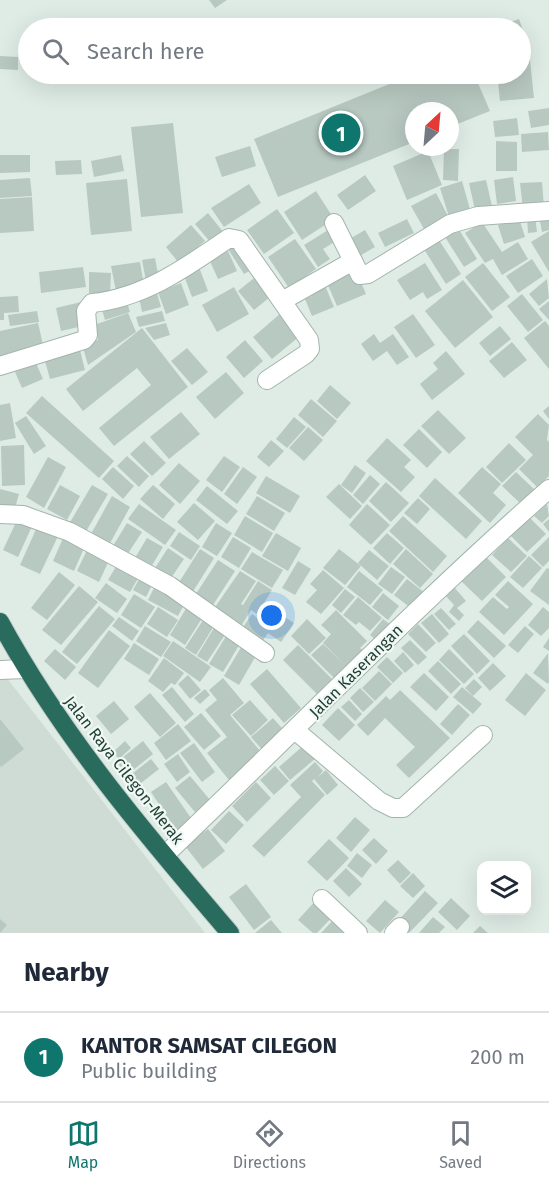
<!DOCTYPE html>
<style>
body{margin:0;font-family:"Fira Sans",sans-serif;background:#f2f2f3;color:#1f2937}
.controls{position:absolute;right:18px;bottom:18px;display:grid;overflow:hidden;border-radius:12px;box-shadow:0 6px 24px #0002}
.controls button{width:54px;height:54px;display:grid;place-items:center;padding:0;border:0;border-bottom:2px solid #e0e1e3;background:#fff;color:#1f2937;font:30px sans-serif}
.compass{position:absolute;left:405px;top:102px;width:54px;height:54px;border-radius:50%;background:#fff;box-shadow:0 6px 24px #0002;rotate:26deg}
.you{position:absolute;left:272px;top:616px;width:21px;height:21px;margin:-15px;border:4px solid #fff;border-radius:50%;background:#1a73e8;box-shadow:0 0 0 9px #1a73e833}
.badge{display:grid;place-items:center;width:39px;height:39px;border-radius:50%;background:#0f766e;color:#fff;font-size:20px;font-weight:700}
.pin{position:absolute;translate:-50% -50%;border:3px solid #fff;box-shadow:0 2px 6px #0006}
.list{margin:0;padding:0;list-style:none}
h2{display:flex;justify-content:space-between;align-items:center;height:78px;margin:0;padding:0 24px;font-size:26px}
h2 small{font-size:20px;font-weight:400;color:#747a83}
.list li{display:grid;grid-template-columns:39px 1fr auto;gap:18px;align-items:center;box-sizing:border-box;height:90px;padding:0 24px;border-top:2px solid #e0e1e3}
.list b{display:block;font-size:22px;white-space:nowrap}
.list p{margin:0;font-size:20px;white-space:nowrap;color:#747a83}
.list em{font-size:20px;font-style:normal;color:#747a83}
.icon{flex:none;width:33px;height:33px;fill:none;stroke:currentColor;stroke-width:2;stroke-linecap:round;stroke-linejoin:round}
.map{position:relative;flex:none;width:549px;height:933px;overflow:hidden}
.search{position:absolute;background:#fff;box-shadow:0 6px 24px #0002;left:18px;right:18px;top:18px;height:66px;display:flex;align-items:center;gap:15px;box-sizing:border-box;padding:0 21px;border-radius:33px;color:#747a83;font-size:22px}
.sheet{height:168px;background:#fff}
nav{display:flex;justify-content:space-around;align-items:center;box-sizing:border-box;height:84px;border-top:2px solid #e0e1e3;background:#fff;font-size:16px;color:#747a83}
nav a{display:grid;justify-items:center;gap:3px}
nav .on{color:#0f766e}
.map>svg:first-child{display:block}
</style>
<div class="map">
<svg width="549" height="933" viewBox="0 0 549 933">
<rect width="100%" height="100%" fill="#dfece6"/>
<polygon fill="#cedcd5" points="0,677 6,677 205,933 0,933"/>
<g fill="#b8c9c2">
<polygon points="209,0 227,0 215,8"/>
<polygon points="519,19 527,41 520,43 520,28 492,28"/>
<polygon points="0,56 18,57 18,70 0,69"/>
<polygon points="530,60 534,98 500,101 497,74 520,74 520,61"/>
<polygon points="414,74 474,74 490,111 450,127 450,111 414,111 414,142 278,197 254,139"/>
<polygon points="549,108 549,125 531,128 528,111"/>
<polygon points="517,118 519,135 495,137 493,121"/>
<polygon points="173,123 183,213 141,217 131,127"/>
<polygon points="548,132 549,150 522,152 521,134"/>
<polygon points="496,141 517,142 517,171 496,171"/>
<polygon points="250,146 256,166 222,177 215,157"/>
<polygon points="444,149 459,149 458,181 443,180"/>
<polygon points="428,151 442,185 407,200 393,166"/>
<polygon points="0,155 30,155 30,172 0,173"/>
<polygon points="121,155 124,171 94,177 91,161"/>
<polygon points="81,160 82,174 56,175 55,161"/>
<polygon points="365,175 376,191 348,210 337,195"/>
<polygon points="513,177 516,201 497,204 494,180"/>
<polygon points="30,178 32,196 0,198 0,180"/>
<polygon points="127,179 132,231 91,235 86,183"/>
<polygon points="486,180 492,206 475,210 469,183"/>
<polygon points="462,181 471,213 450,220 440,188"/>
<polygon points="542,182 544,207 523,209 520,183"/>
<polygon points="249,184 261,203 224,227 211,208"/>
<polygon points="316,191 334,219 302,240 284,212"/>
<polygon points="436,193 448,216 424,229 411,206"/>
<polygon points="32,197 34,231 0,233 0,199"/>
<polygon points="277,209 294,233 264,254 247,230"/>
<polygon points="208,213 224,233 211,243 195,224"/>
<polygon points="527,216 535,216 537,232 528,233"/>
<polygon points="539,216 549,219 549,230 542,232"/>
<polygon points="519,218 525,237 504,244 498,225"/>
<polygon points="407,219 414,233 385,247 378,233"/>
<polygon points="482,222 502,252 518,242 528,259 502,275 493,259 485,263 465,233"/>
<polygon points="191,225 205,241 179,263 166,247"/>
<polygon points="333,227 341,238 323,249 330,259 318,267 304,245"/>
<polygon points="458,228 477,259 464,267 445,237"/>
<polygon points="365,230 375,247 356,258 346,241"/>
<polygon points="549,231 549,272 531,242"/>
<polygon points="435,234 461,274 446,284 420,243"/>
<polygon points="295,239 316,269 289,288 268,257"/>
<polygon points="238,242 255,268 244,274 228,249"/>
<polygon points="228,251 237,271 218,279 209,259"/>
<polygon points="155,258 159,279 146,281 142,260"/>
<polygon points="532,259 543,276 518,293 506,276"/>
<polygon points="140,262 144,286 116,291 111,266"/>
<polygon points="425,263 442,290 427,299 423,292 410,300 397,280"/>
<polygon points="483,263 510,297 492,311 465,277"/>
<polygon points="83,267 86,287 41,293 39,272"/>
<polygon points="199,267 208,291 192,297 183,273"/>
<polygon points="356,271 366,294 337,306 327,283"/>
<polygon points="89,272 111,273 110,294 89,293"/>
<polygon points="259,274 275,293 254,310 238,291"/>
<polygon points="547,279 549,298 539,306 529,294"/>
<polygon points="463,280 493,317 455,348 425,311"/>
<polygon points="181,283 189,305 166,314 158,292"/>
<polygon points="324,283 334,307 312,316 305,299 312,296 309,289"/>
<polygon points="234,287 249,314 217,332 202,305"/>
<polygon points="157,293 161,307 142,312 139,297"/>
<polygon points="522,294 543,320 528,332 507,306"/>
<polygon points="18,296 19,312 4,313 4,320 0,320 0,297"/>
<polygon points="126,299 130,312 105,320 101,306"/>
<polygon points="549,301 549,320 539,309"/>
<polygon points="81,302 87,325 61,331 56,308"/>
<polygon points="37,311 39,322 10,326 8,315"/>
<polygon points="162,311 165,321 139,327 136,317"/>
<polygon points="128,313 136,332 88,365 82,344 98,340 94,325"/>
<polygon points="281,313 300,336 272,359 253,337"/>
<polygon points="413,314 435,345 416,358 394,327"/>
<polygon points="545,321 549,326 549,369 524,338"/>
<polygon points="38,323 44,349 0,358 0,331"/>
<polygon points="166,323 170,335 154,340 145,328"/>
<polygon points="500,326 511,339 490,356 479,343"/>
<polygon points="142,328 188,387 114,446 99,428 151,385 137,368 83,411 66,389"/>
<polygon points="374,334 380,343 393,334 409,357 397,365 387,351 373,361 361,344"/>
<polygon points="245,340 263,361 244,378 226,357"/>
<polygon points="512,342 527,360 504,378 489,361"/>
<polygon points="79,346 85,370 50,379 43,354"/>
<polygon points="187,348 208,372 192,385 171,361"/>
<polygon points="446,351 465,374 432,400 420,384 438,369 433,363"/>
<polygon points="36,363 43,379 22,388 15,372"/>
<polygon points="226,372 244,393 215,419 196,397"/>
<polygon points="330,385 351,403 337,419 317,401"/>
<polygon points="42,396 114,461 99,478 26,413"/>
<polygon points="311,399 337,421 323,437 298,415"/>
<polygon points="10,403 16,438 0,441 0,405"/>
<polygon points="549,406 549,419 543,411"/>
<polygon points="438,410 466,438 449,454 421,426"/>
<polygon points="181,412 200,434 169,459 150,437"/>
<polygon points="538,414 549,425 547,440 549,442 549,476 537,487 519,469 533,455 515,437"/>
<polygon points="26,416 46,446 34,454 15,423"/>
<polygon points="294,417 306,427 287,448 276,439"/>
<polygon points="308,427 323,440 304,461 289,448"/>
<polygon points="419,429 442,452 427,468 403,445"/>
<polygon points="387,438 411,460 404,467 415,477 401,492 366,461"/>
<polygon points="271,440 284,451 269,467 257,457"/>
<polygon points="144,441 166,463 152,476 130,454"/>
<polygon points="509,443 526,460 502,483 486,467"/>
<polygon points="24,445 25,485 2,486 1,446"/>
<polygon points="127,456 149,476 139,487 117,466"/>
<polygon points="224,456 240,467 222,492 206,480"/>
<polygon points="48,457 66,467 44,508 26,497"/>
<polygon points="179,463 200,481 180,504 159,485"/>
<polygon points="355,465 366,473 352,493 341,485"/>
<polygon points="113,467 134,486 123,499 102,479"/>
<polygon points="243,467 257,477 237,504 224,494"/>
<polygon points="482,467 501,484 493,493 506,505 490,523 458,493"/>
<polygon points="516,472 535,490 521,504 502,486"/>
<polygon points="370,475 380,484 363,504 353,495"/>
<polygon points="266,476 300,496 290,513 256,493"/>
<polygon points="435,478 482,521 466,539 419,496"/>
<polygon points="386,482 409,503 391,522 369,501"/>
<polygon points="339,484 362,506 350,519 326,497"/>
<polygon points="60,485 80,496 67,520 47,509"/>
<polygon points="92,485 108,494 85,533 69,524"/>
<polygon points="153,485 175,504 163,519 140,499"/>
<polygon points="207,486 238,511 227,524 196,500"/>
<polygon points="0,489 19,494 15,508 0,504"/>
<polygon points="112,496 130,507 109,545 91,534"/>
<polygon points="257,496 285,513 274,531 246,514"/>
<polygon points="418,498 430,509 417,524 404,513"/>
<polygon points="194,503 215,521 198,540 177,522"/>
<polygon points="139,504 176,530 165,545 128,519"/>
<polygon points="367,504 390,525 371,545 349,525"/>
<polygon points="547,504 549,516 542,523 534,516"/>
<polygon points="245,516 273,533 262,552 234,535"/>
<polygon points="403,516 447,556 433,572 389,531"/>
<polygon points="528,516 546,534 527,552 510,535"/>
<polygon points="18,518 33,524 18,557 3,550"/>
<polygon points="549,519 549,532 543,524"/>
<polygon points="127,523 142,532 127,555 113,546"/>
<polygon points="216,523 232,533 217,556 202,547"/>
<polygon points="38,525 59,534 40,574 20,565"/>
<polygon points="179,532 200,546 191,560 170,546"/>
<polygon points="276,533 301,548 288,571 262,556"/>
<polygon points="387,533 404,548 390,564 373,548"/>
<polygon points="64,536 85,546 74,571 53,561"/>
<polygon points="233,537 251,548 239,568 221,557"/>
<polygon points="549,537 549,561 543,567 531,555"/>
<polygon points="147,538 163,547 151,567 135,558"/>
<polygon points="508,538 527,556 511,572 492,555"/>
<polygon points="89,546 111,556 99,582 77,571"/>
<polygon points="168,548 184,559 171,578 155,568"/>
<polygon points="200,549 214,558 192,593 178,584"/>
<polygon points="339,549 361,566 345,585 323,568"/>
<polygon points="406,549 433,574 420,588 393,564"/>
<polygon points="369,550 389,566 377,580 358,563"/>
<polygon points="252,552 283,570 272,588 241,569"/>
<polygon points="485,556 506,577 482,601 461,581"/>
<polygon points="529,556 542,568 523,588 510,577"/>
<polygon points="218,560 235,571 213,605 196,594"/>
<polygon points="298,561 311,569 295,595 282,588"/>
<polygon points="118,563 140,575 130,592 108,580"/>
<polygon points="391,567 405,577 392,594 378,584"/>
<polygon points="547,568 549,569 549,605 530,591"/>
<polygon points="323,570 344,588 321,614 306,602 317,590 310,584"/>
<polygon points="240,571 256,581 241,604 243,605 258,581 272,590 257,614 251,610 238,631 211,613"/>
<polygon points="359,571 383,590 370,605 347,587"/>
<polygon points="59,572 75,585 47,620 31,608"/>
<polygon points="143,572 155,579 146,597 133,590"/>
<polygon points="407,579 425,593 412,609 394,595"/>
<polygon points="508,581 533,604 504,635 479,612 493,597 507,609 509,607 495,595"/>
<polygon points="157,582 187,599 178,616 148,600"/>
<polygon points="106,583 127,599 117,613 95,598"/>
<polygon points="79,586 98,602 61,645 42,630"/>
<polygon points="454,587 466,601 457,608 464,615 459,621 449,612 454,605 445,595"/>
<polygon points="345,589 355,597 341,613 332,605"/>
<polygon points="383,593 399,606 388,620 372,607"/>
<polygon points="134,594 155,607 141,628 121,615"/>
<polygon points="358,597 382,618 370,631 359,622 356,625 343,615"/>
<polygon points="190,602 206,612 185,645 170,635"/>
<polygon points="99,606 115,619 77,664 62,652"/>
<polygon points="158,607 178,620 167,637 147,624"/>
<polygon points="269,607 294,623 281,642 268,633 259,646 239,633 252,614 260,620"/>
<polygon points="543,607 549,612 549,628 541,636 528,625"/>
<polygon points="441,608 456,624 449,630 434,614"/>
<polygon points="336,610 367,641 360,648 364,651 341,685 311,655 323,644 345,665 323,643 331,634 321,625"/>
<polygon points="207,614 217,621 196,655 185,648"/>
<polygon points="432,614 449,634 439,643 421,623"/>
<polygon points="119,617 139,631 132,641 112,626"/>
<polygon points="307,619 326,638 309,654 291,636"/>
<polygon points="383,619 395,628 382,645 370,635"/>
<polygon points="478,620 506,646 494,658 467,632"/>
<polygon points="217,623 228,630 207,662 197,656"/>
<polygon points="418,624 436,643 426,652 408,634"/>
<polygon points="145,626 171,642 161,657 136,641"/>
<polygon points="525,626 534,634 518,653 508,645"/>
<polygon points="109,630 130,646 98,688 78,673"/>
<polygon points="228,633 241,642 223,672 209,664"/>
<polygon points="464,634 490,661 477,674 451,646"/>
<polygon points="549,638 549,651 543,647"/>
<polygon points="410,640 427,657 418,665 401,648"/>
<polygon points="173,641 211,667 200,682 163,656"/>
<polygon points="134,643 159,659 149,675 124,659"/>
<polygon points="243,644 258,652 239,685 224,676"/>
<polygon points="298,645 332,679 317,694 283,660"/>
<polygon points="55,649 76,667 65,680 44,661"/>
<polygon points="449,649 474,674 464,684 439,660"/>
<polygon points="403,652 414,665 405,673 394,661"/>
<polygon points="548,653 549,682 548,684 533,673"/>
<polygon points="387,657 403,673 393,683 377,667"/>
<polygon points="164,658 184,673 175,685 171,683 163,692 148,681"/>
<polygon points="438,661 461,684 451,694 428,671"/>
<polygon points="493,663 506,676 490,691 478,678"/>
<polygon points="267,669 301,708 284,723 250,684"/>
<polygon points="379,671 392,684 375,701 362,688"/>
<polygon points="424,673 449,697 436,711 410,687"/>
<polygon points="526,673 546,690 525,716 505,700"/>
<polygon points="188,675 201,690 190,699 178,684"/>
<polygon points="223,678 244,703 230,715 266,758 250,763 229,780 207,753 227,737 205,710 217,700 209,690"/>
<polygon points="474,679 482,687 473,696 465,688"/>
<polygon points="172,687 194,714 185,722 162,695"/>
<polygon points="462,687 482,704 473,714 453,697"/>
<polygon points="360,688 374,702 363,712 350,698"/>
<polygon points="205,689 210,695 200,704 194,698"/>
<polygon points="400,690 450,738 409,778 396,765 415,747 385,718 368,736 357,725 386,696 390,700"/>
<polygon points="150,693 176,723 160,737 134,707"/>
<polygon points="250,700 268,720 251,736 232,715"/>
<polygon points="349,700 362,714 355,721 341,707"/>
<polygon points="114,701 129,719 111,734 96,716"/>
<polygon points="458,704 470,715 452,735 440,724"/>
<polygon points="338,708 355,725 339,741 322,725"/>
<polygon points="201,713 221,736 204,750 184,727"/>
<polygon points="273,718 288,735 266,754 251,737"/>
<polygon points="0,719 24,749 1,767 0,765"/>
<polygon points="178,724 191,741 166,760 154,743"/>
<polygon points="125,741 131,748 119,759 113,752"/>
<polygon points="143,741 153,754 127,775 117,762"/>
<polygon points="194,743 215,772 202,782 180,753"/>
<polygon points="304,745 316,758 290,780 279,767"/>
<polygon points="178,754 190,772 177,782 164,764"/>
<polygon points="151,759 159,769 136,787 128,777"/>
<polygon points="315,762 323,771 318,777 326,770 338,785 327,795 314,779 312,781 325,795 264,857 252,846 301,797 290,785"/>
<polygon points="275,766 289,781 274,795 260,780"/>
<polygon points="190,776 210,800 195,812 175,788"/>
<polygon points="166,782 193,821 177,832 151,792"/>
<polygon points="256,782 271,798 247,822 232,806"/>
<polygon points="229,811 244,825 226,844 211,830"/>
<polygon points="355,817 370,830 351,852 336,838"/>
<polygon points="208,829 225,851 203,869 185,846"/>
<polygon points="374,838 388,851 376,864 362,850"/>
<polygon points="329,839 349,858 327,881 307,862"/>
<polygon points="357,853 372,865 362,878 347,866"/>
<polygon points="398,860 411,873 400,884 387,870"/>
<polygon points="346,868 362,884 349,897 333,881"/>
<polygon points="413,873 425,886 413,898 400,886"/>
<polygon points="246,884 271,917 254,930 229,897"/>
<polygon points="425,891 438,903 409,933 397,922"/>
<polygon points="318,898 335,914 317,933 313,933 298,920"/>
<polygon points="451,898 470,916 457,930 438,912"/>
<polygon points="385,900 399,912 380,933 366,921"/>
<polygon points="336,917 351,933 321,933"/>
<polygon points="433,917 445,927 439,933 419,933"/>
<polygon points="0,919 7,925 0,933"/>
<polygon points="271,920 282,933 255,933"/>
<polygon points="480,926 488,933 473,933"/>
</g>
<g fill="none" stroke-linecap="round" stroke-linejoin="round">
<g stroke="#a2b4ad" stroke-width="20">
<g id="street">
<polyline points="334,223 353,261"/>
<polyline points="282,301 353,261 360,275 368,274 450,224 478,216 549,211"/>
<path d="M0 366 84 340 88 335 86 311 92 303C144 298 188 266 229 238L239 240 309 340 310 349 306 354 267 380"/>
<polyline points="0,514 23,515 70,532 170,586 265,653"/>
<polyline points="0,670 26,669"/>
<polyline points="296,731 379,801 393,808 403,808 483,735"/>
<path d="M165 855C293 733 416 606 549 489"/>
<polyline points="322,899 358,933"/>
<polyline points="394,933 400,927"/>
</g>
</g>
<g stroke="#c0c9c6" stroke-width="20">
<path id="highway" d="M0 622C62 736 146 835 230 933"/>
</g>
<use href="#street" stroke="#fff" stroke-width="18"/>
<use href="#highway" stroke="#296b5d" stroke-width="18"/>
</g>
<g text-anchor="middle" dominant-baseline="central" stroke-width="4.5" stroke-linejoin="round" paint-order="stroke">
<g font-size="16" fill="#1f3d35" stroke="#f0f8f4">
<text transform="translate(356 671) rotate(-45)">Jalan Kaserangan</text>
<text transform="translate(124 770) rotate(52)">Jalan Raya Cilegon-Merak</text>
</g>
</g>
</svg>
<div class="controls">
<button><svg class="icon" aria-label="layers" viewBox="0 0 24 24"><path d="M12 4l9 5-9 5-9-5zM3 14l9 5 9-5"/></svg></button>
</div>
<svg class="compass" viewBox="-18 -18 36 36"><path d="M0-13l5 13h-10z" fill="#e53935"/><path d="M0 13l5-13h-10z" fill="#747a83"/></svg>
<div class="you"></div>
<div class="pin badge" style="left:341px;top:133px">1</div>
<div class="search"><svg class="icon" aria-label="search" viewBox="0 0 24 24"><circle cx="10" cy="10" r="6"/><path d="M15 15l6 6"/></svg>Search here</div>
</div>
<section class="sheet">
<h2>Nearby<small></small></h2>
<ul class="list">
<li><span class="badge">1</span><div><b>KANTOR SAMSAT CILEGON</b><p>Public building</p></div><em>200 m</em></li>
</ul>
</section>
<nav>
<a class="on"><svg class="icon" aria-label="map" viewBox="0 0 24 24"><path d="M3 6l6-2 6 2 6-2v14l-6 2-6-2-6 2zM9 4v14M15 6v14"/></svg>Map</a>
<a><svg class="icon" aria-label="directions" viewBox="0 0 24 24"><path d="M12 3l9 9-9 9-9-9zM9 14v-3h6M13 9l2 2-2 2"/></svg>Directions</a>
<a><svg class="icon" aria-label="saved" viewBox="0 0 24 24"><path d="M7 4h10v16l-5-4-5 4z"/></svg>Saved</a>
</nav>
